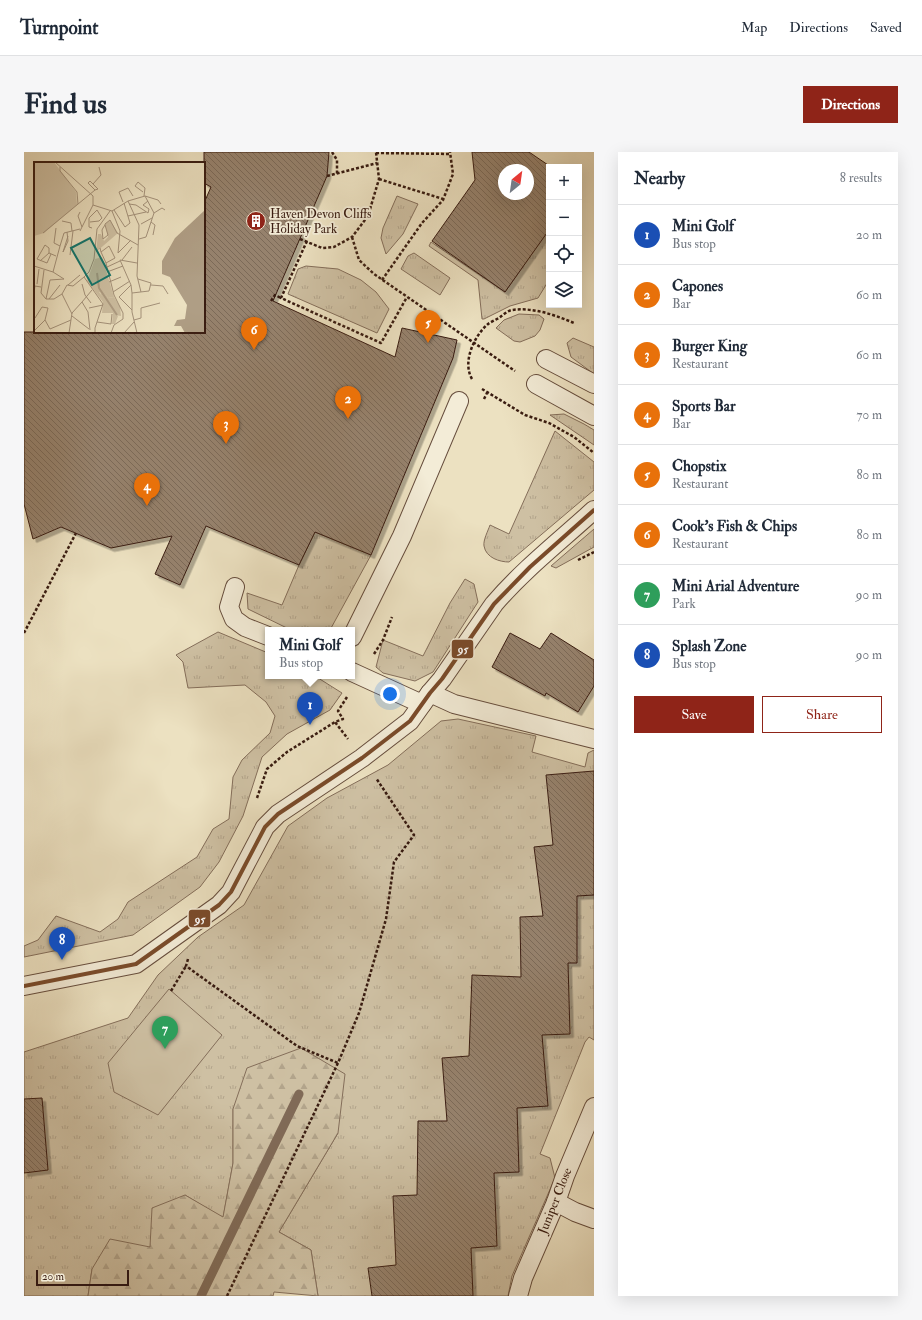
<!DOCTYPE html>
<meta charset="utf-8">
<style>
body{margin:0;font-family:"IM FELL Double Pica",serif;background:#f6f6f7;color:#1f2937}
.controls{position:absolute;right:12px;top:12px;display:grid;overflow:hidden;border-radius:0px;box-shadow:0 4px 16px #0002}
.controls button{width:36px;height:36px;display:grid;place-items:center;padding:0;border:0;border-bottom:1px solid #e0e1e3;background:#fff;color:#1f2937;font:20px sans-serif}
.compass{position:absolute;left:474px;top:12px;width:36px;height:36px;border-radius:50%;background:#fff;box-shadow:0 4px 16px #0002;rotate:29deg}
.scale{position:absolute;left:12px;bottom:10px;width:93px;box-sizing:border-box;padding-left:4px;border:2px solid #391c11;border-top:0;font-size:11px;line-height:14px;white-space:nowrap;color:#391c11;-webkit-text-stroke:3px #f3ecd7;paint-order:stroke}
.you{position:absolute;left:366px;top:542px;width:14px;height:14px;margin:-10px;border:3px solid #fff;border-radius:50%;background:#1a73e8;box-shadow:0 0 0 6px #1a73e833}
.badge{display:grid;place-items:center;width:26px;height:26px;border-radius:50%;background:#8f2418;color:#fff;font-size:13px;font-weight:700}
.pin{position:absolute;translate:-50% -33px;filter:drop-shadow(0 1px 2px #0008)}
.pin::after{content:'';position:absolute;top:21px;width:14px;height:12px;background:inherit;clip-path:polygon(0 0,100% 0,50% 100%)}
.popup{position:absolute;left:241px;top:475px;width:90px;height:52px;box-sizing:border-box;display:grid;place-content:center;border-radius:0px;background:#fff;filter:drop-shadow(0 1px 3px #0005);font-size:13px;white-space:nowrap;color:#747a83}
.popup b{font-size:15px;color:#1f2937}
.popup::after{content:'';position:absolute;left:50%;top:100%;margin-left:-8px;border:8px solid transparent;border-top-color:#fff}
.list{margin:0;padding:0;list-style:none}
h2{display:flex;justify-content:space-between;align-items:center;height:52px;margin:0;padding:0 16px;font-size:17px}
h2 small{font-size:13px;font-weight:400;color:#747a83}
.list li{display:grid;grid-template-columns:26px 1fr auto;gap:12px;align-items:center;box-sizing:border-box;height:60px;padding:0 16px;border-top:1px solid #e0e1e3}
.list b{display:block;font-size:15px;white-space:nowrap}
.list p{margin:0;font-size:13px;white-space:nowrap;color:#747a83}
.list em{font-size:13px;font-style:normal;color:#747a83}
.actions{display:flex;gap:8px;padding:12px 16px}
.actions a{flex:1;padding:9px 0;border:1px solid #8f2418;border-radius:0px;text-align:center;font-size:14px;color:#8f2418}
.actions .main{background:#8f2418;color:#fff}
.icon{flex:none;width:22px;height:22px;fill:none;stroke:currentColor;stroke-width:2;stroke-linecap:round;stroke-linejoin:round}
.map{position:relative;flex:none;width:570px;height:1144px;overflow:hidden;border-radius:0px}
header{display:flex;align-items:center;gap:24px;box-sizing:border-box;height:56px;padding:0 20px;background:#fff;border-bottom:1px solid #e0e1e3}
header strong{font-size:19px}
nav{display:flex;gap:22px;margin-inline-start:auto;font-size:14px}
.intro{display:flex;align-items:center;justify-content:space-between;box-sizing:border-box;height:96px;padding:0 24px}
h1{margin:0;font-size:28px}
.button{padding:10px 18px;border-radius:0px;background:#8f2418;color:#fff;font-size:14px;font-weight:700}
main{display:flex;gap:24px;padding:0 24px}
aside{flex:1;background:#fff;border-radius:0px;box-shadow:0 4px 16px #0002}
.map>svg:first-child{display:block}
</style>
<header>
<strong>Turnpoint</strong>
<nav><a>Map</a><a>Directions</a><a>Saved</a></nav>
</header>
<div class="intro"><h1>Find us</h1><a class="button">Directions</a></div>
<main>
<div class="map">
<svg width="570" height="1144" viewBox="0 0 570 1144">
<defs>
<pattern id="grass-tufts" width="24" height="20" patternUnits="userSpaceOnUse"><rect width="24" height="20" fill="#cec0a3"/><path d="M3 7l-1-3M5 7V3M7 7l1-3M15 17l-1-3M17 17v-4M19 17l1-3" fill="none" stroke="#b2a48b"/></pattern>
<pattern id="forest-firs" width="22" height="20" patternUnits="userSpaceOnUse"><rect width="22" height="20" fill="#cec0a3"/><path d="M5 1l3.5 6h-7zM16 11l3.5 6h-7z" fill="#b2a48b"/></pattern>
<pattern id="building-back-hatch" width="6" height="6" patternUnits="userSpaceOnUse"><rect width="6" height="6" fill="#96826d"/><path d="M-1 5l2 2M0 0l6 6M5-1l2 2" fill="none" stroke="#7b6a58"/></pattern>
<filter id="shadow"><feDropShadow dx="3.5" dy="3.5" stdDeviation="0" flood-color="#0004"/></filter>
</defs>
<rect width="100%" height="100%" fill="#ece1c1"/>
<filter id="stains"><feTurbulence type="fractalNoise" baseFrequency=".005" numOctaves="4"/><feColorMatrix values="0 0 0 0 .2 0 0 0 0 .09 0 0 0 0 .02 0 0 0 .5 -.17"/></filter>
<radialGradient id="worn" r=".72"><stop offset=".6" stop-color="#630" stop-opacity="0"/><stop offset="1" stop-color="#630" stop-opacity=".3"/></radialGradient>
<g fill="url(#grass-tufts)" stroke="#846e5a">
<polygon points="373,44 394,52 379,82 362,102 357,86 359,76"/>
<polygon points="525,77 525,128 514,146 486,154 460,167 458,167 454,128 405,94 407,90 481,140"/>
<polygon points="390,101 426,126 416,143 377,117 384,104"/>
<polygon points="282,114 314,117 337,128 352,140 365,157 353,181 264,142 274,117"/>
<polygon points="495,162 515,163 520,167 516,178 511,184 496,190 490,189 472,176 480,168"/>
<polygon points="549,186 570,195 570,222 547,205 543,191"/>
<polygon points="540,262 560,272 570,278 570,293 526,263"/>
<path d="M531 279 570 310V338L485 410C476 410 462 406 460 394 459 388 464 379 466 373L485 382Z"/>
<polygon points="570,377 570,395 532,416 527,414"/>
<polygon points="291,380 347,403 306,478 267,478 224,457 223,441 258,453 275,413"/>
<polygon points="441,427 450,432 454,450 409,520 391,529 359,521 352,515 359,488 399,504 426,451"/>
<polygon points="194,480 244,501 244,524 291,524 318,541 306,558 263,582 238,605 219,664 195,710 176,735 109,783 0,805 0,794 14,788 32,764 76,780 94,767 104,750 173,705 189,677 205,667 209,625 218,608 246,581 251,564 242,550 221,533 164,536 159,510 152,503"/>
<polygon points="434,567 512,584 508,600 561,615 564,601 570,598 570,888 565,885 561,890 516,1002 526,1006 531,1026 488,1124 484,1144 294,1144 287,1098 255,1080 314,981 209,957 209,1011 199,1066 161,1043 126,1095 68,1117 64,1144 0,1144 0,900 104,866 134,823 174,785 220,753 264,674 303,646 364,613 417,569"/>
</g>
<polygon fill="url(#forest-firs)" stroke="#846e5a" points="277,896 321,922 314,981 255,1080 287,1098 294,1144 250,1140 249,1144 64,1144 68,1117 86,1087 126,1095 128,1056 161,1043 199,1065 209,1011 209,957 223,916"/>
<polygon fill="#cec0a3" stroke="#846e5a" points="145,837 198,883 134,963 90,940 84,911"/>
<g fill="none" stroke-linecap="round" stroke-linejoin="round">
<polyline stroke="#806a57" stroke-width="9" points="177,1144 275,942"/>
</g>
<g fill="url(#building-back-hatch)" stroke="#391c11" fill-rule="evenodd" filter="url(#shadow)">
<polygon points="180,0 305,0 303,24 249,149 371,205 378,176 433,188 429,206 347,403 291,380 275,413 182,374 156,433 131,422 148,384 87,396 37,375 9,387 0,352 0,180 180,180 180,51 187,35 180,31"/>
<path d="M448 0H505L527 15H525V78L481 140 408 89 451 28ZM480 18H504V42H480Z"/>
<polygon points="486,481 516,497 527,481 570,508 570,534 554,560 522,541 521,544 468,515"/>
<polygon points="570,619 570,743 553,744 553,811 544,811 546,882 518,883 524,954 493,956 495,1020 470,1021 473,1094 447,1096 449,1144 348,1144 344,1116 372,1113 369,1044 393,1043 394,969 423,969 418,906 445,904 448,823 497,825 496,765 519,764 510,695 529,693 522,623"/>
<polygon points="18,946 24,1018 0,1021 0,947"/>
</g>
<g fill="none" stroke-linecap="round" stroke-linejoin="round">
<g stroke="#664d3d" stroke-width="20">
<g id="lane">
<polyline points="522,207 570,232"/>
<polyline points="512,232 570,264"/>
<polyline points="211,435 205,455 210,467 221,475 244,484"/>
<polyline points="328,485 378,384 435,249"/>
<polyline points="328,520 398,552"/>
<polyline points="406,541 430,552 570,587"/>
<path d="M0 834 112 812 195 753 207 740 241 675 254 662 338 606 386 569 406 541 418 527 470 452C500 417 536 389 570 358"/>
<polyline points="532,1050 551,1060 570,1067"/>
<polyline points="494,1144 499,1126 532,1050 541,1024 570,955"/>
</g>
</g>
<g stroke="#391c11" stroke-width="2.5" stroke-dasharray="3 2" stroke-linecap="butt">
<polyline points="308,0 313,8 313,23"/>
<polyline points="352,1 427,2"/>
<polyline points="303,24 353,11"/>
<polyline points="355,27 419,47"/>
<polyline points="328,85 335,108 350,122 491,219"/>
<polyline points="276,87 298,96 310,95 328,85 344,64 355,27 352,0"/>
<polyline points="283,89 257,146 357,191 383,145"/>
<polyline points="358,128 398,71 419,48 429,22 426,0"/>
<polyline points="247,149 251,143 257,146"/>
<path d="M448 227C438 210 450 184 464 172 467 170 471 168 475 166 479 163 483 159 488 158 509 155 531 163 550 171"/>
<polyline points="458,237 501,263 525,271 550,285 570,301"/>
<polyline points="460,247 463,241"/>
<polyline points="554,408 570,400"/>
<polyline points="0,481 52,381"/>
<polyline points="350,502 359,488 368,465"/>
<polyline points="323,545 314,559 319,567 311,570 324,587"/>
<polyline points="233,646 243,617 263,600 311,570"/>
<polyline points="164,807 162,814 273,894 314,911"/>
<polyline points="147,839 162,814"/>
<polyline points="203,1144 314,911 335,861 362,767 370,710 390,683 352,626"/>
</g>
<use href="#lane" stroke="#f3ecd7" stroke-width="18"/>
<g stroke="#f3ecd7" stroke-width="7">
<polyline id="bus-1" points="0,834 112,812 195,753 207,740 241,675 254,662 338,606 386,569 406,541 418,527 470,452 506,415 570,358"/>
</g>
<use href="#bus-1" stroke="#7a4b2a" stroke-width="4"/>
</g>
<defs>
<g id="building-disc" transform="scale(1)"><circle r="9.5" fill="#8f2418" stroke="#f3ecd7"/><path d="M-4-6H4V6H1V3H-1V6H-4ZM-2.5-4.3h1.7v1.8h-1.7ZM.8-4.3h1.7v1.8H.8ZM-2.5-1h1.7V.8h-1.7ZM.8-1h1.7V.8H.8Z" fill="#fff"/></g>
</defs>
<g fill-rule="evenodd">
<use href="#building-disc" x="232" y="69"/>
</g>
<g text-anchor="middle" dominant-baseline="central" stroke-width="3.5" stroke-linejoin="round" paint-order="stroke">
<g font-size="13" fill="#391c11" stroke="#f3ecd7" text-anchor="start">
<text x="246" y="62">Haven Devon Cliffs<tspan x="246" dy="15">Holiday Park</tspan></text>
</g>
<g font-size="13" fill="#391c11" stroke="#f3ecd7">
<text transform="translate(531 1049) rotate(-68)">Juniper Close</text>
</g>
</g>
<g transform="translate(10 10)">
<rect width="171" height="171" fill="#ece1c1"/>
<path d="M0 0H20L42 30 43 43 10 71 0 74ZM76 58 84 71 62 90 64 72H67L70 79 74 75 71 62ZM68 95 80 135 74 136 61 113V119L64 129 84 154 81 162H78L79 151H68L69 140 53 119 61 97Z" fill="#cec0a3"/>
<path d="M64 110 66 120 74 136 80 135 86 145 87 154 81 153 75 144 71 143 66 130 63 132 61 128V111Z" fill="#cec0a3"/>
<path d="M171 48V171H151L147 164H140L143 158 151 157 153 143 136 115 128 112V99L141 76Z" fill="#af9e85"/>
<path fill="none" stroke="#af9e85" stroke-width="2" d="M63 111 65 126 83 153"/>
<path fill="none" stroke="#a4927b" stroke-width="1" d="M21 0 59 34V43L46 69M26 5V9L43 30 44 42M59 22 67 13 65 5M109 30 101 24 104 20 111 26 110 34M111 34 124 38 127 42M94 39 105 63 103 114 107 130M89 40 85 30 94 26 99 34M95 42 102 43 114 51 115 47 109 43 114 39M59 43 78 49 86 69 84 91 97 78M80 48 91 65 96 61 90 41M78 49 94 39 111 34 120 51 112 75 105 77M46 50 44 54 48 65M120 51 128 46 131 48M94 54 112 50M28 59 37 61 38 69M56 60 65 59 68 56 63 48 55 56V65L58 66M117 60 121 63 119 73M107 62 118 56M71 63 74 73 69 77 68 68 69 66 71 63V62L76 58 83 71 104 83M22 66 20 81 26 84 30 71 46 67M33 70 34 79 29 90 34 74M9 71 61 28 54 21 56 19 64 27 61 28M66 86 67 90 75 84 81 96 72 101 67 90M17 92 13 101 3 97 11 83 15 86V91L22 94M36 93 39 69M88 98 98 85M6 99 15 91M72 101 80 133 89 151V157L80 163 77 171M0 104 19 110 30 117 16 118 12 137 7 131 10 108M73 105 86 99M19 110 26 84M73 110 89 104M75 120 87 115M3 122 5 107M48 122 51 133 57 141M34 123 46 113M97 123 86 98 103 101M117 123 129 124 134 132M0 130 1 124 7 125M79 130 96 119M98 131 115 129 117 121 104 117M28 132 33 123 39 124 50 115M12 137H20L28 132 38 152M15 137 26 123M48 140 58 128M55 146 69 143M98 148 85 135 97 123 98 131V150L103 171M38 154 55 167M11 158 16 167 37 158M100 158 107 156V146L126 141M63 160 77 162 78 152M0 169 11 158 14 146 8 145 1 156M35 171 38 151 48 140 54 150 56 168M61 171V166L69 142 50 115 55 110 60 97 63 67 76 49M90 171 100 160"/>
<path fill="#0f766e" fill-opacity="0.15" stroke="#0f766e" stroke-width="2" d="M56 76 76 113 58 123 37 86Z"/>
<rect width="171" height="171" fill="none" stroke="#391c11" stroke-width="2"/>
</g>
<g stroke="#f3ecd7" stroke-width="1.5">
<rect x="427" y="487" width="23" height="20" rx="4" fill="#7a4b2a"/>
<rect x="164" y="757" width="23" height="19" rx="4" fill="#7a4b2a"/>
</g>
<g font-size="11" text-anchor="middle" font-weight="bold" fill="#fff">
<text x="439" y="501">95</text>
<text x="176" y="771">95</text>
</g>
<rect width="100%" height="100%" filter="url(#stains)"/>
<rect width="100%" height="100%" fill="url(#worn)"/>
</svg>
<div class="controls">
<button>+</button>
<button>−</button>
<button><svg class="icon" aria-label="locate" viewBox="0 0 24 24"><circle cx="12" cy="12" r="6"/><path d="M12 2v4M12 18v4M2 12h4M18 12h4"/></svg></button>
<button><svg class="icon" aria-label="layers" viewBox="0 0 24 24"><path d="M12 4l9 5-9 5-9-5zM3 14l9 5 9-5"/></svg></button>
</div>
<svg class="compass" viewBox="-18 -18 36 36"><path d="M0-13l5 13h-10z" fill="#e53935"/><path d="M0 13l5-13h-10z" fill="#747a83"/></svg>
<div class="scale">20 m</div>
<div class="you"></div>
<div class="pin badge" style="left:286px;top:573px;background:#1a4fb4">1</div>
<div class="popup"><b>Mini Golf</b>Bus stop</div>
<div class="pin badge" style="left:324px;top:267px;background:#e8710a">2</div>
<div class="pin badge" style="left:202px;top:292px;background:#e8710a">3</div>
<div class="pin badge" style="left:123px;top:354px;background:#e8710a">4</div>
<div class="pin badge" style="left:404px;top:191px;background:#e8710a">5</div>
<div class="pin badge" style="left:230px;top:198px;background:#e8710a">6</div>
<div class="pin badge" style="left:141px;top:897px;background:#2e9e5b">7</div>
<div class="pin badge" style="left:38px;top:808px;background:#1a4fb4">8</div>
</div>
<aside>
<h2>Nearby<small>8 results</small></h2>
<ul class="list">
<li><span class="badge" style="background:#1a4fb4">1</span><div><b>Mini Golf</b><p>Bus stop</p></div><em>20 m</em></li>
<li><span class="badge" style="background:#e8710a">2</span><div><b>Capones</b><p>Bar</p></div><em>60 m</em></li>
<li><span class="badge" style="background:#e8710a">3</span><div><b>Burger King</b><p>Restaurant</p></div><em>60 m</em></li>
<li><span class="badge" style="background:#e8710a">4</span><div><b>Sports Bar</b><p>Bar</p></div><em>70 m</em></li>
<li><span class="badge" style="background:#e8710a">5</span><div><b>Chopstix</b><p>Restaurant</p></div><em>80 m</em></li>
<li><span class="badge" style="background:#e8710a">6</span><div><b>Cook's Fish &amp; Chips</b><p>Restaurant</p></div><em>80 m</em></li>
<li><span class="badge" style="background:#2e9e5b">7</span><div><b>Mini Arial Adventure</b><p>Park</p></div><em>90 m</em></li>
<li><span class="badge" style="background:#1a4fb4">8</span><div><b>Splash Zone</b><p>Bus stop</p></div><em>90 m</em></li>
</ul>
<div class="actions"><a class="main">Save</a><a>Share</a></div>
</aside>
</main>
